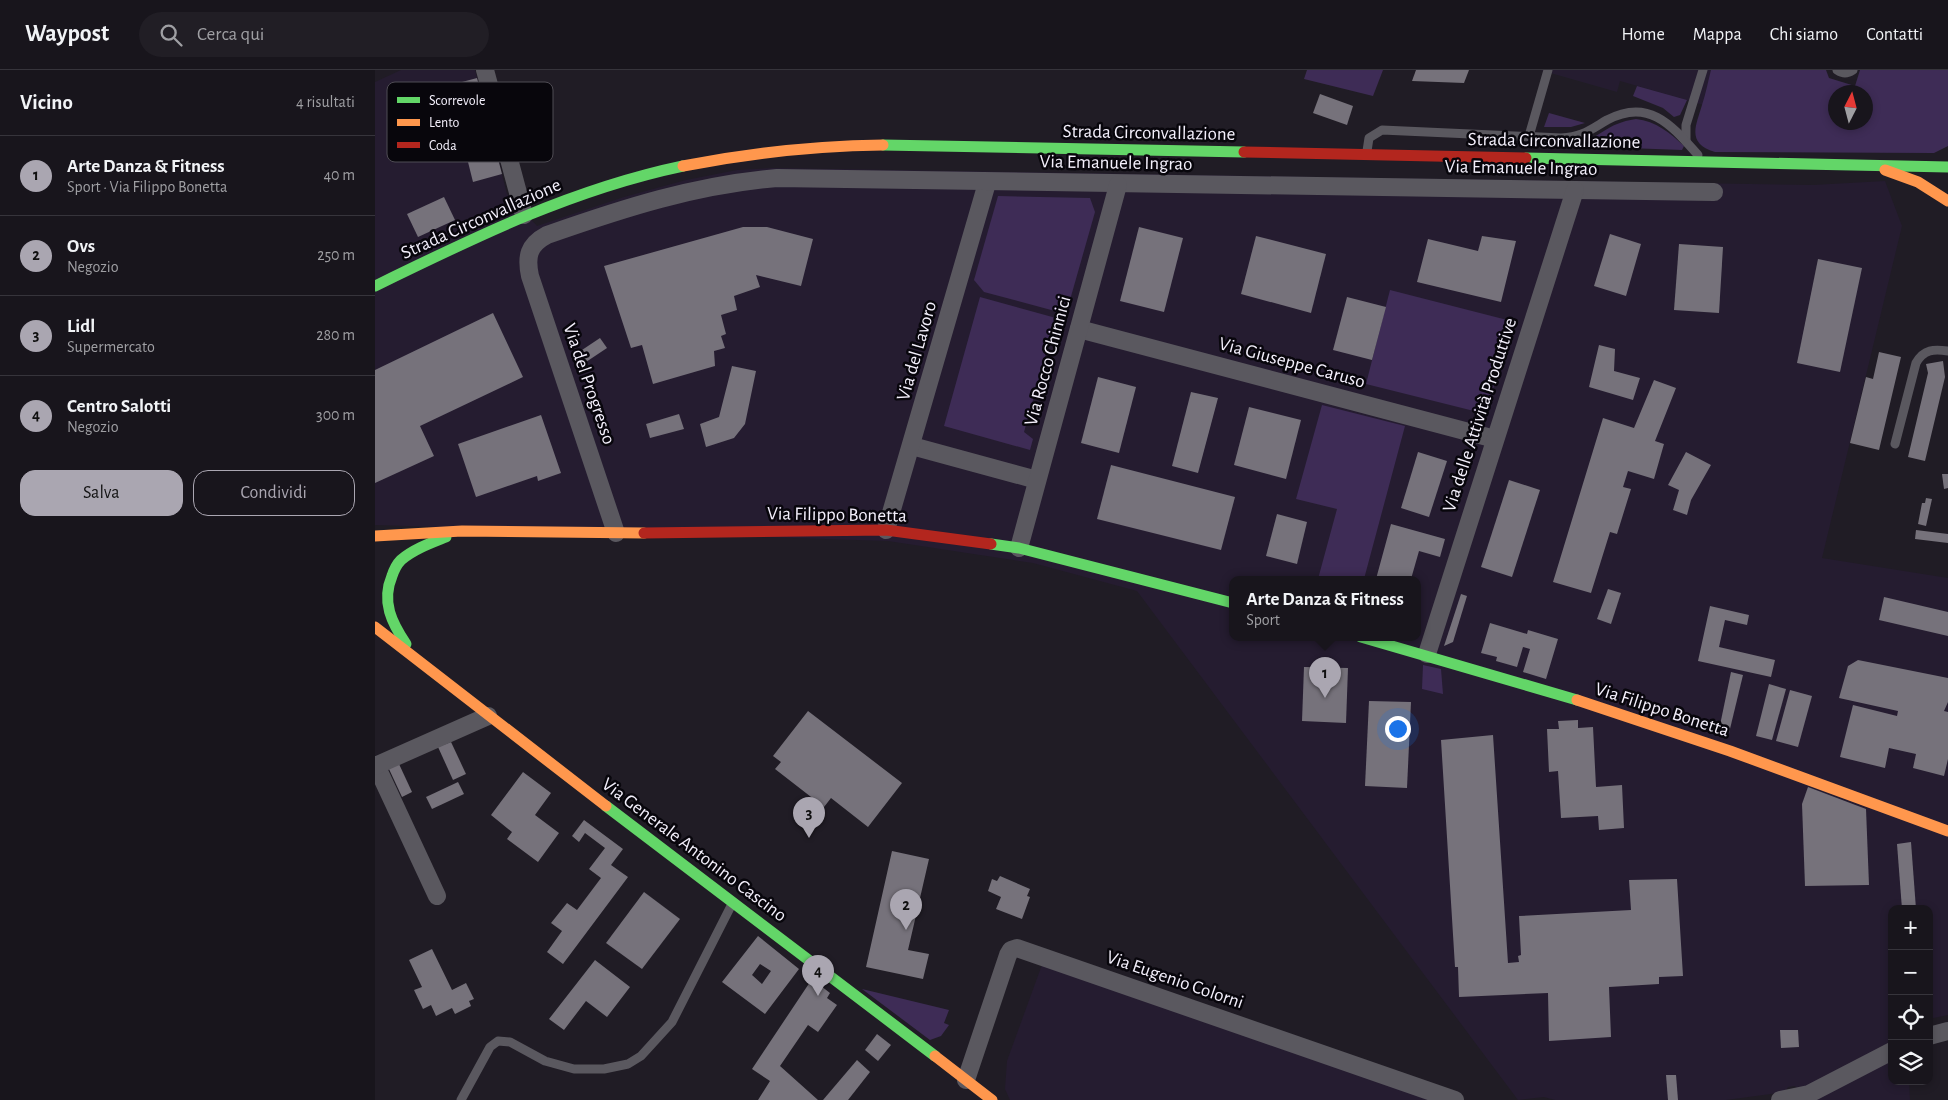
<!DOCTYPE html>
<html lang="it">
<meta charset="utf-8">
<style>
body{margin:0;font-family:"Alegreya Sans",sans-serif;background:#211e25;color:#f1f3f6}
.controls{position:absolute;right:15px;bottom:15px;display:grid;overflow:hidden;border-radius:10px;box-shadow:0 2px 8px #0003}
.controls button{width:45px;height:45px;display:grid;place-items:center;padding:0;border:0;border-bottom:1px solid #36343b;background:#18151c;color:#f1f3f6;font:25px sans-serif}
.compass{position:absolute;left:1453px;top:15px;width:45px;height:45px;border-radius:50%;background:#18151c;box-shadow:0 2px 8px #0003;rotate:6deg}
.you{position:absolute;left:1022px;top:658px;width:18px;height:18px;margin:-12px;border:4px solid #fff;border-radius:50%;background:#1a73e8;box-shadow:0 0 0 8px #1a73e833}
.badge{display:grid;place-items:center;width:32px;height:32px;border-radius:50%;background:#aaa6b1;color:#111;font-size:16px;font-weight:700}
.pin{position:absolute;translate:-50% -41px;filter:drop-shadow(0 1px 2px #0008)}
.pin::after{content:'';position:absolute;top:26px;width:18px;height:15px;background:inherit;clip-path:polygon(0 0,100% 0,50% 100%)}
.popup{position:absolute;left:854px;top:506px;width:192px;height:65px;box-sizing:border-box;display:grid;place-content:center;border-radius:10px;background:#18151c;filter:drop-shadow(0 1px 4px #0005);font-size:16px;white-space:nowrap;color:#9f9fa3}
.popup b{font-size:19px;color:#f1f3f6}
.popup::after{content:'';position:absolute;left:50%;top:100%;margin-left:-10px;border:10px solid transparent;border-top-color:#18151c}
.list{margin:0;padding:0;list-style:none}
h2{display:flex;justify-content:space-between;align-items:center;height:65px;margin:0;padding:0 20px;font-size:21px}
h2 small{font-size:16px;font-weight:400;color:#9f9fa3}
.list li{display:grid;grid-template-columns:32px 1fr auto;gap:15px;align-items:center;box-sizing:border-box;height:80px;padding:0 20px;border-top:1px solid #36343b}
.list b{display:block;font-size:19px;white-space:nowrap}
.list p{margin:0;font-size:16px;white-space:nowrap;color:#9f9fa3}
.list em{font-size:16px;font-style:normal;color:#9f9fa3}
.actions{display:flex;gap:10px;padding:15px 20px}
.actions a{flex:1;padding:11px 0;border:1px solid #aaa6b1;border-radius:15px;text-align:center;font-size:18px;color:#aaa6b1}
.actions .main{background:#aaa6b1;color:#111}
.icon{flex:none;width:28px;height:28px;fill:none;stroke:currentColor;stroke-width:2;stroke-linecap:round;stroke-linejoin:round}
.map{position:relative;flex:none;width:1573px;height:1030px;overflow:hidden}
header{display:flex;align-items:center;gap:30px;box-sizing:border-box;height:70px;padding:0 25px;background:#18151c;border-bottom:1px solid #36343b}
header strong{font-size:24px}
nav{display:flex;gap:28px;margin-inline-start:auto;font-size:18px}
.search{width:350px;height:45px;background:#211e25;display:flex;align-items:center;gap:12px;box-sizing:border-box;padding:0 18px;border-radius:28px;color:#9f9fa3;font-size:19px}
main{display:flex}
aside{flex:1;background:#18151c}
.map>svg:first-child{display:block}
</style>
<header>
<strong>Waypost</strong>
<div class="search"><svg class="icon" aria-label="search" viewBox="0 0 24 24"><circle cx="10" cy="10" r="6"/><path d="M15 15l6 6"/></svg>Cerca qui</div>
<nav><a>Home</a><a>Mappa</a><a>Chi siamo</a><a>Contatti</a></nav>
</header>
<main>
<aside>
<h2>Vicino<small>4 risultati</small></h2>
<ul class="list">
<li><span class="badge">1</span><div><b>Arte Danza &amp; Fitness</b><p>Sport · Via Filippo Bonetta</p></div><em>40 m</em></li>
<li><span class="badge">2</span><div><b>Ovs</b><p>Negozio</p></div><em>250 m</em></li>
<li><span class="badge">3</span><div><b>Lidl</b><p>Supermercato</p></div><em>280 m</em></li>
<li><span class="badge">4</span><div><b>Centro Salotti</b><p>Negozio</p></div><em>300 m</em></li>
</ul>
<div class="actions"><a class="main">Salva</a><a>Condividi</a></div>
</aside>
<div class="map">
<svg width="1573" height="1030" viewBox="0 0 1573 1030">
<rect width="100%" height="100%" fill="#201c25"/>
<g fill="#251c30" fill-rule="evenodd">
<path d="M26 0H100L132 124 162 156 249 127 311 110 362 100 397 98 1438 115 1510 111 1527 156 1447 488 1573 508V945L1554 949V839H1517V972L1425 1021 1420 1016 1413 1017 1410 1022 1351 1030H1180L1169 1027 1143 1030 762 521 658 493 513 471 0 455V12ZM858 509H1042V567H858Z"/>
<polygon points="1165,0 1352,0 1346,40 1245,11 1242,22"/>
<polygon points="668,892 1062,1030 635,1030 630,1019 632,991"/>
<polygon points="1517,987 1517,1011 1534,1011 1535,1030 1435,1030"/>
</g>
<g fill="#3e2c56" fill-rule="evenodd">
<polygon points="932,0 1008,0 998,26 929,9"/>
<path d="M1336 0H1451L1454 8 1480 16 1485 0H1573V76L1559 83 1340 82C1311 73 1321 56 1327 35 1331 23 1333 11 1336 0ZM1460 22H1490V52H1460Z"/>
<polygon points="1262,16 1312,30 1305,45 1299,47 1288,38 1258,26"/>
<polygon points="1174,43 1210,53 1196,57 1169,57"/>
<path d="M1261 49C1281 51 1295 63 1309 76L1307 80 1199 76C1224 69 1231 53 1261 49Z"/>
<polygon points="623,126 715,128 720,142 691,244 609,222 599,210"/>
<polygon points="1015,220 1140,252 1112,337 1099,341 991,314"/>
<polygon points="605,227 681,248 649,362 658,369 655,380 569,356"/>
<polygon points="947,335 1030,356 989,509 943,509 962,439 921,429"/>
<polygon points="1048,595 1066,599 1068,624 1047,619"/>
<polygon points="487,919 574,940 569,953 574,955 566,966 555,970"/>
</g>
<g fill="#76727b" fill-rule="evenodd">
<polygon points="1041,0 1094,0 1089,13 1037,11"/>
<polygon points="102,8 127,104 98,112 81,44 93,38 87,12"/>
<polygon points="945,24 978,36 972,55 938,43"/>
<polygon points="55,42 62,54 35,67 29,56"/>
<polygon points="69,127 80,150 43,167 32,144"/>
<polygon points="368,157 392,157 438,169 426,216 381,205 385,217 359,226 362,240 346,245 351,264 346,266 350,278 339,281 340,296 278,314 267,275 256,278 229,196"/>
<polygon points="764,157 808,168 789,242 745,231"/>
<polygon points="1235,164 1266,174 1251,226 1219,216"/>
<polygon points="881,166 951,184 936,243 866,224"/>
<polygon points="1107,166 1141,171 1126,232 1042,212 1053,169 1103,181"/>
<polygon points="1304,174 1348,177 1344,243 1299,240"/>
<polygon points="1443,189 1487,198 1465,302 1422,293"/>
<polygon points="972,227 1011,237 997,290 958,280"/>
<polygon points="118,243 148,307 45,356 59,386 0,413 0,300"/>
<polygon points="225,268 232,278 205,296 198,286"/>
<polygon points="1224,275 1240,279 1239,301 1265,308 1258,330 1214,317"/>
<polygon points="1504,282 1526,287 1504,380 1475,373 1491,307 1498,309"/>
<polygon points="1568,291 1570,307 1550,391 1533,387 1553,303 1551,294"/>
<polygon points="357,296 381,301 370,354 359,368 331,377 325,354 344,347"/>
<polygon points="723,307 761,317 744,383 706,373"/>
<polygon points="1279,310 1301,318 1280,371 1289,374 1279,409 1253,401 1248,417 1256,419 1242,464 1235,462 1216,523 1178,512 1228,348 1259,358"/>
<polygon points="816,322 843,328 823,403 797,396"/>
<polygon points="874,337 926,350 911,409 859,395"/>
<polygon points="304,344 309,359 275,368 271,354"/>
<polygon points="166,345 186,403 163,411 162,406 101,427 83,374"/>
<polygon points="1043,382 1072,391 1054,447 1026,438"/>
<polygon points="1311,382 1336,395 1316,430 1312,445 1298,440 1304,420 1293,415"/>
<polygon points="736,395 860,427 846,480 722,449"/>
<polygon points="1567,404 1573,404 1573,418 1569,419"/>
<polygon points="1134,410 1165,420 1137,507 1106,497"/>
<polygon points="1551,428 1557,429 1551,456 1543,454 1547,433 1550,433"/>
<polygon points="902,444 932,452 922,494 891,486"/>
<polygon points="1016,454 1070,469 1065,487 1044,481 1036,509 1001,509"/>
<polygon points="1541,460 1573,464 1573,473 1540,469"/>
<polygon points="1233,519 1246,523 1236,554 1222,549"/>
<polygon points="1086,524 1092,526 1078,572 1069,576"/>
<polygon points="1509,527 1573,542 1573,566 1504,550"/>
<polygon points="1335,536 1374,545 1372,555 1350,550 1344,577 1400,590 1396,607 1323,591"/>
<polygon points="1115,553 1152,564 1153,560 1183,569 1171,609 1148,602 1155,579 1148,577 1142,597 1121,591 1122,587 1106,583"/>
<polygon points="1483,590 1573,608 1573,632 1569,641 1573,642 1573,689 1569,706 1538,698 1541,684 1514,678 1510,698 1465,687 1478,635 1522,646 1523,641 1464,628 1473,596"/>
<polygon points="929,597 973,598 971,653 927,651"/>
<polygon points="1356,602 1368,605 1354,663 1344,660"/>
<polygon points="1394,614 1411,619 1397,670 1381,666"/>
<polygon points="1415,620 1437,626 1423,677 1401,671"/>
<polygon points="994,631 1036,632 1032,718 990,716"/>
<polygon points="433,641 527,713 493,757 456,728 449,737 400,699 406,692 398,686"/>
<polygon points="1203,650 1203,658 1218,657 1221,717 1247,715 1249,758 1224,760 1223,746 1186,748 1183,701 1174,702 1172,659 1184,659 1183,651"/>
<polygon points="1118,665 1133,893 1144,892 1143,886 1146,885 1144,846 1256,840 1254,810 1302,809 1308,906 1284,907 1284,914 1234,917 1236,967 1174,971 1173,923 1084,927 1083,897 1080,897 1066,670"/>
<polygon points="76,672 91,704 78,710 63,677"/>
<polygon points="24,694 37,722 27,727 14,699"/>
<polygon points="148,702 176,723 160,745 184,763 163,792 132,769 137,762 116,745"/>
<polygon points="83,712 89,724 57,739 51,727"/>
<polygon points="1433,717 1491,739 1494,815 1430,816 1427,734"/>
<polygon points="209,750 248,779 236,795 253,807 188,894 172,882 187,861 176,853 192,833 202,840 226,808 214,799 230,778 210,763 204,772 197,766"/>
<polygon points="1536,772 1541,839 1527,839 1522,774"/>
<polygon points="517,781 554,789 533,880 554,884 548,909 491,897"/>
<polygon points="625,806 655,819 652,826 655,827 647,849 621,839 626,827 613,821 617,809 622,811"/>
<polygon points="269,822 305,849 267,899 231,873"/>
<path d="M383 866 424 899 390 944 347 912ZM385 894 396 901 387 914 377 905Z"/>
<polygon points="57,879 77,920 91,913 99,929 94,931 96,936 80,944 77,938 61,946 56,935 48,939 39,920 47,917 34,890"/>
<polygon points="220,890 255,917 232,947 211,931 189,960 174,949"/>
<polygon points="437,909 455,923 452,928 462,935 443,962 433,955 405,996 443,1030 383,1030 395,1011 377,999"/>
<polygon points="1405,960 1423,960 1424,977 1406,978"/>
<polygon points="502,964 516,975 503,991 490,980"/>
<polygon points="482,990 495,1002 473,1030 448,1030"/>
<polygon points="1291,1005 1301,1005 1303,1030 1293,1030"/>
</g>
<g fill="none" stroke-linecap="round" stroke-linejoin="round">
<g stroke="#5a585f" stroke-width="9">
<path d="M1462 0C1468 4 1472 4 1478 0"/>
<polyline points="1154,66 1173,0"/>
<polyline points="1311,71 1311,55 1328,0"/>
<path d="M992 81 994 68 1007 60 1186 68C1207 67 1215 60 1232 50 1275 27 1298 57 1323 85"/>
<path d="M1520 374 1541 293C1549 279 1559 279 1573 281"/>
<polyline points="86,1030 115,977 123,971 135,972 170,991 199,999 229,999 253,994 266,986 297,952 357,834"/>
</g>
<g stroke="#5a585f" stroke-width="18">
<polyline points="110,0 149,145"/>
<polyline points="704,259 1120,369"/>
<polyline points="537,376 662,410"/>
<polyline points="511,460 612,113"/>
<path d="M241 463 155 206C151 187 153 175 172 165 249 138 320 115 402 108L1339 122"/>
<polyline points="644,478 743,115"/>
<polyline points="1052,584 1200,120"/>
<polyline points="1,695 62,826"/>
<polyline points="0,696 113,646"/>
<polyline points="1554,966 1573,961"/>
<polyline points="591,1010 633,885 636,880 642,878 1080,1030"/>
<polyline points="1405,1030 1434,1024 1517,981"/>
</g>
<g stroke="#63d668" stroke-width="11">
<polyline points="508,75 869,82"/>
<polyline points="1151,88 1573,97"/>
<path d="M0 216C100 167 198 119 308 96"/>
<polyline points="616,474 644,478 858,533"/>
<polyline points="986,567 1202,630"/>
<path d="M31 574C17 553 6 532 17 506 19 500 22 494 26 490 39 479 56 473 71 467"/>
<polyline points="231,736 560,986"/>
</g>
<g stroke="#ff974d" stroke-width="11">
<path d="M308 96C374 83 441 76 508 75"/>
<polyline points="1510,100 1543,112 1573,131"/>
<polyline points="0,466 87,461 269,463"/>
<polyline points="0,557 231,736"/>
<polyline points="1202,630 1355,681 1573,761"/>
<polyline points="560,986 617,1030"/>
</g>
<g stroke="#b3261e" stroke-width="11">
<polyline points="869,82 1151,88"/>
<polyline points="269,463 511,460 616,474"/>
</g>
</g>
<g text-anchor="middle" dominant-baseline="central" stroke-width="5" stroke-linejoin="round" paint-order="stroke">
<g font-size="19" fill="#f4f0fc" stroke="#08060c">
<text transform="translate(774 63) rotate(1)">Strada Circonvallazione</text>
<text transform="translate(1179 71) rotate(1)">Strada Circonvallazione</text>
<text transform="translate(741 93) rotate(1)">Via Emanuele Ingrao</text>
<text transform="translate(1146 98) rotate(1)">Via Emanuele Ingrao</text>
<text transform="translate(106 149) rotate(-24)">Strada Circonvallazione</text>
<text transform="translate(542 281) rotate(-74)">Via del Lavoro</text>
<text transform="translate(673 291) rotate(-75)">Via Rocco Chinnici</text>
<text transform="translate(917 293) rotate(15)">Via Giuseppe Caruso</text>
<text transform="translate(214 314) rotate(71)">Via del Progresso</text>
<text transform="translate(1105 345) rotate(-72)">Via delle Attività Produttive</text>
<text transform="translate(462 445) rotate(1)">Via Filippo Bonetta</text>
<text transform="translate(1287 640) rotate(18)">Via Filippo Bonetta</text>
<text transform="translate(319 780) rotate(37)">Via Generale Antonino Cascino</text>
<text transform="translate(800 910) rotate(19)">Via Eugenio Colorni</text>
</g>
</g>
<rect x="12" y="12" width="166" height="80" rx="8" fill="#08060c" stroke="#4f4c54" stroke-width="1"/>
<rect x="22" y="27" width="23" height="6" fill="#63d668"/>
<rect x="22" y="49" width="23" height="7" fill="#ff974d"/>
<rect x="22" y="72" width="23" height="6" fill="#b3261e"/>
<g font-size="14" fill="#f4f0fc">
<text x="54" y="35">Scorrevole</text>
<text x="54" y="57">Lento</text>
<text x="54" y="80">Coda</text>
</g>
</svg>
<div class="controls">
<button>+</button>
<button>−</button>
<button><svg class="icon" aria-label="locate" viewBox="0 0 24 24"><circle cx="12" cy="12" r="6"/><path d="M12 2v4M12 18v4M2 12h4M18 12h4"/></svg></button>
<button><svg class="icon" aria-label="layers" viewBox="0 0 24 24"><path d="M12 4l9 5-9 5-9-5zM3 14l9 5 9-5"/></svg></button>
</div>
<svg class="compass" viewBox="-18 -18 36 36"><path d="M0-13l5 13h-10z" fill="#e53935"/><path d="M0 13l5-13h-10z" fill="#9f9fa3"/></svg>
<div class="you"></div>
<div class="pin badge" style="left:950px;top:628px">1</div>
<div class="popup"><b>Arte Danza &amp; Fitness</b>Sport</div>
<div class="pin badge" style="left:531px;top:860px">2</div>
<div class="pin badge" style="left:434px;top:768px">3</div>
<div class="pin badge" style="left:443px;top:926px">4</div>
</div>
</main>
